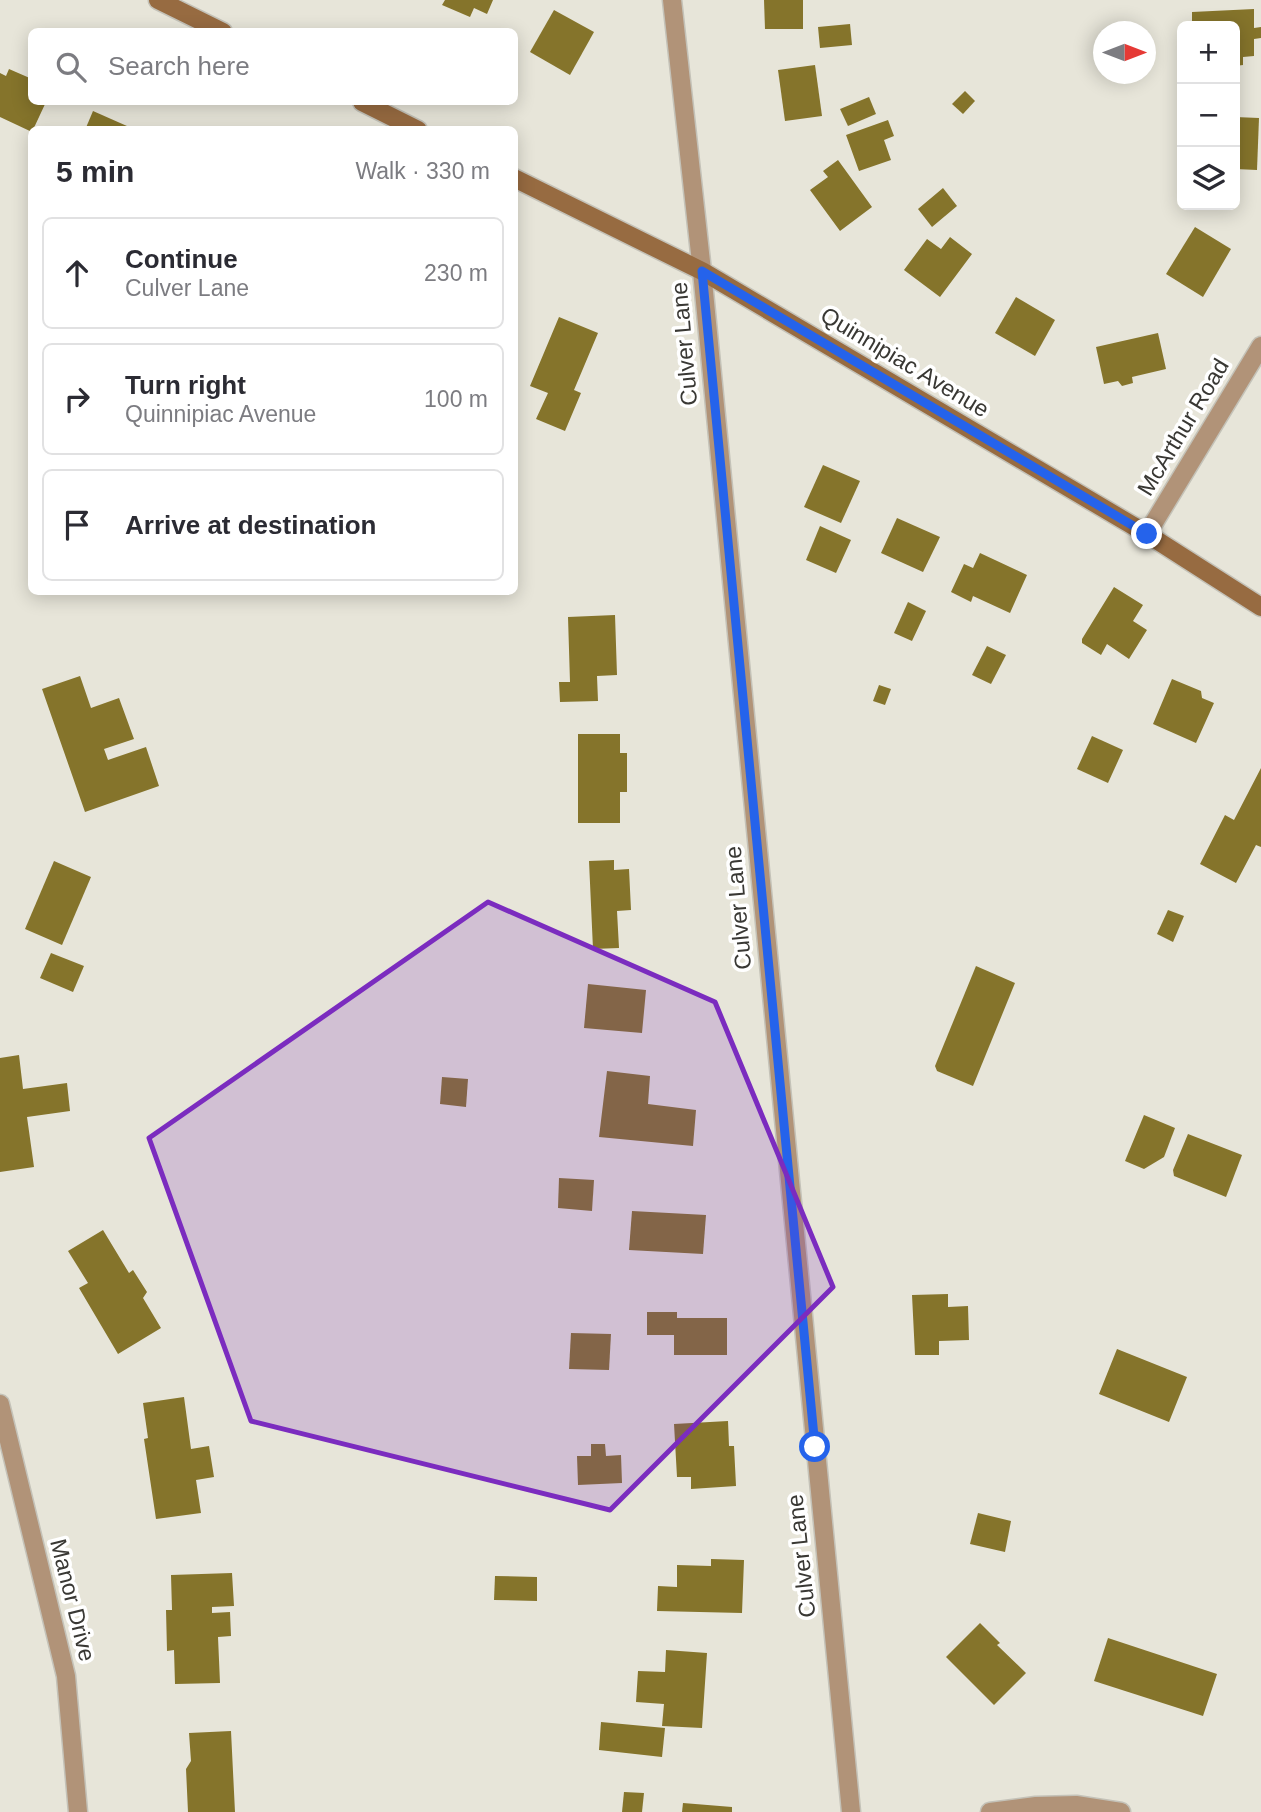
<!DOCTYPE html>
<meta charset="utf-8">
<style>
body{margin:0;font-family:Helvetica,sans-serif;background:#f7f7f7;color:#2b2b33}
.controls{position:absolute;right:21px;top:21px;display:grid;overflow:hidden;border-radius:10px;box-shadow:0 4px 18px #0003}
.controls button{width:63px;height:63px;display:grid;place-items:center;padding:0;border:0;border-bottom:2px solid #e1e1e2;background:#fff;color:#2b2b33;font:35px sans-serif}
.compass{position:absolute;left:1093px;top:21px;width:63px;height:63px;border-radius:50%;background:#fff;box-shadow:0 4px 18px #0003;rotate:90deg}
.stop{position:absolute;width:21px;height:21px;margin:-16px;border:5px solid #2563eb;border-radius:50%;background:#fff}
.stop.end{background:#2563eb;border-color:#fff;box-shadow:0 2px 7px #0008}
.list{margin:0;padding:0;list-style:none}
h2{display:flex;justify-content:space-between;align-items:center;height:91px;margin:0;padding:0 28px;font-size:30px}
h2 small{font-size:23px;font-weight:400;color:#7c7c81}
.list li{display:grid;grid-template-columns:46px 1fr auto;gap:21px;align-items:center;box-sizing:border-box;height:112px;margin:0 14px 14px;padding:0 14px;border:2px solid #e1e1e2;border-radius:10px}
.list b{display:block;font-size:26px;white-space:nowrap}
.list p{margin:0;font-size:23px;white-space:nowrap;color:#7c7c81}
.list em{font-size:23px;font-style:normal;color:#7c7c81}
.icon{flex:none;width:38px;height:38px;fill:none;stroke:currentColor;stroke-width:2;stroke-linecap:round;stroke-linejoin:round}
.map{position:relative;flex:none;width:1261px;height:1812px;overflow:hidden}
.search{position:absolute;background:#fff;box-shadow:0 4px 18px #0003;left:28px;top:28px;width:490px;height:77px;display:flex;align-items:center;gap:18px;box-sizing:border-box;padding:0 24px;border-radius:10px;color:#7c7c81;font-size:26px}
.panel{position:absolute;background:#fff;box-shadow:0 4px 18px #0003;left:28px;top:126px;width:490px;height:469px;border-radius:10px}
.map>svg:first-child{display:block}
</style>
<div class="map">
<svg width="1261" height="1812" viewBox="0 0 1261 1812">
<rect width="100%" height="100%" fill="#e7e5d9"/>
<g fill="#85742b">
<polygon points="445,0 493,0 487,14 474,8 470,17 442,5"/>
<polygon points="764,0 803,0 803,29 765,29"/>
<polygon points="1254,9 1254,28 1261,27 1261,38 1254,39 1254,56 1243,57 1243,65 1235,66 1235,26 1192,26 1192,12"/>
<polygon points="554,10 594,32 570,75 530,52"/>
<polygon points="850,24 852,45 820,48 818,27"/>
<polygon points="815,65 822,116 785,121 778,70"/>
<polygon points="9,69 32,79 32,102 46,102 32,132 0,117 0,73 6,76"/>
<polygon points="965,91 975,101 963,114 952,104"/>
<polygon points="869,97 876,114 848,126 840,109"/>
<polygon points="93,111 136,130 85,130"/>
<polygon points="1235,117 1259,118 1257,170 1235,169"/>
<polygon points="888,120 894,136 884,140 891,160 859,171 846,135"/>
<polygon points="838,160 872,207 840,231 810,190 828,177 823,171"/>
<polygon points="943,188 957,206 932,227 918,209"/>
<polygon points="1195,227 1231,249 1203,297 1166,274"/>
<polygon points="950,237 972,254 940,297 904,270 927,239 941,249"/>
<polygon points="1016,297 1055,320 1035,356 995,333"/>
<polygon points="559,317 598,333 574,390 581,393 565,431 536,419 548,393 530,386"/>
<polygon points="1158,333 1166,369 1132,377 1133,383 1122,386 1118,381 1104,384 1096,347"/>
<polygon points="823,465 860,481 841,523 804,507"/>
<polygon points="897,518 940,537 923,572 881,553"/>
<polygon points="820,526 851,540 836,573 806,560"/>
<polygon points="980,553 1027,575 1010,613 973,596 971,602 951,592 964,564 973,568"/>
<polygon points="1114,587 1143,605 1133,621 1147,630 1129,659 1107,644 1101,655 1082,643 1082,639"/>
<polygon points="908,602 926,611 912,641 894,633"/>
<polygon points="615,615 617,675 597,676 598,701 560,702 559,682 570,682 568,617"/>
<polygon points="987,646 1006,655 991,684 972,675"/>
<polygon points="80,676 91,708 119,698 134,739 104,749 108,760 146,747 159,786 85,812 42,689"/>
<polygon points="1172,679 1201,691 1202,698 1214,703 1196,743 1153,724"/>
<polygon points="879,685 891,689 885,705 873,701"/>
<polygon points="578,734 620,734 620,753 627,753 627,792 620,792 620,823 578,823"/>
<polygon points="1092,736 1123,750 1108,783 1077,769"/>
<polygon points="1261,768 1261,847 1256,845 1236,883 1200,864 1225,815 1234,820"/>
<polygon points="614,860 614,870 629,869 631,910 617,911 619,948 593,949 589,861"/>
<polygon points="54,861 91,877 62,945 25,929"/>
<polygon points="1168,910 1184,916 1173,942 1157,934"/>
<polygon points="51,953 84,966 73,992 40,978"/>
<polygon points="976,966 1015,983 973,1086 937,1071 935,1066"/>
<polygon points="588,984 646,990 642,1033 584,1028"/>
<polygon points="19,1055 23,1089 67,1083 70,1111 27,1117 34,1167 0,1172 0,1058"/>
<polygon points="607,1071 650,1076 648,1104 696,1110 693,1146 599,1137"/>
<polygon points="442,1077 468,1079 466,1107 440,1104"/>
<polygon points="1144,1115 1175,1128 1164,1157 1144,1169 1125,1161"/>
<polygon points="1188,1134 1242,1155 1226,1197 1174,1176 1173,1170"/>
<polygon points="559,1178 594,1180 592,1211 558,1208"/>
<polygon points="632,1211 706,1215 703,1254 629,1250"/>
<polygon points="103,1230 129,1273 133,1270 147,1292 143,1298 161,1328 118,1354 79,1288 88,1283 68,1251"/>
<polygon points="948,1294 948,1307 968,1306 969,1340 939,1341 939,1355 915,1355 912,1295"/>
<polygon points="647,1312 677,1312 677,1318 727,1318 727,1355 674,1355 674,1335 647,1335"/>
<polygon points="571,1333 611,1334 609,1370 569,1369"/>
<polygon points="1117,1349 1187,1377 1169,1422 1099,1394"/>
<polygon points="184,1397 191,1449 209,1446 214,1477 196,1480 201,1513 156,1519 144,1439 148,1438 143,1403"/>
<polygon points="728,1421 729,1446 734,1446 736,1486 691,1489 691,1477 677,1477 674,1424"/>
<polygon points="591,1444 605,1444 606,1456 621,1455 622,1483 578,1485 577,1456 591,1456"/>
<polygon points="978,1513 1011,1521 1005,1552 970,1544"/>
<polygon points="711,1559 744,1560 742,1613 657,1611 658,1586 677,1587 677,1565 711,1566"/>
<polygon points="232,1573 234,1606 212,1607 212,1613 230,1612 231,1636 218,1637 220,1683 175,1684 174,1650 167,1651 166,1610 172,1610 171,1575"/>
<polygon points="495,1576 537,1577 537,1601 494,1600"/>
<polygon points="980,1623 1000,1643 997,1645 1026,1673 994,1705 946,1657"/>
<polygon points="1108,1638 1217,1674 1203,1716 1094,1681"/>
<polygon points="666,1650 707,1653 702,1728 662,1726 664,1704 636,1702 638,1671 665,1672"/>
<polygon points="601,1722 665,1728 662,1757 599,1750"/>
<polygon points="231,1731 235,1812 188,1812 186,1769 191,1761 189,1733"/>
<polygon points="624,1792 644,1793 642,1812 622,1812"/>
<polygon points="683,1803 732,1807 732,1812 682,1812"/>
</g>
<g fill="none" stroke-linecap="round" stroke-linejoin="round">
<g stroke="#c4c2b8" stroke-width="21">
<g id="street">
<polyline points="672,0 702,271 851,1812"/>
<polyline points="1147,534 1261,346"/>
<polyline points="0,1404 66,1676 78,1812"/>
<polyline points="990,1812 1036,1806 1076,1805 1121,1812"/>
</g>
</g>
<g stroke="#c4c2b8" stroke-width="21">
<g id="secondary">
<polyline points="158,0 223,32"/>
<polyline points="362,102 418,130"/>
<polyline points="514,178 702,271 1147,534 1261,607"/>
</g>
</g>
<use href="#street" stroke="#b19378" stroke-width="18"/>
<use href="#secondary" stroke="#976b41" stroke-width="18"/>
</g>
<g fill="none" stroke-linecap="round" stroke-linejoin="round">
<polyline stroke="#2563eb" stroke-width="9" points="815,1447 702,271 1147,534"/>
</g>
<path fill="#7b2cbf" fill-opacity="0.2" stroke="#7b2cbf" stroke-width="5" stroke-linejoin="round" d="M488 902 715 1002 833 1287 610 1510 251 1421 149 1138Z"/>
<g text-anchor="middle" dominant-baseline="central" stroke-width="7" stroke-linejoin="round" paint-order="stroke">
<g font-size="23" fill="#393834" stroke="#fff">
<text transform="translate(684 344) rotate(-95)">Culver Lane</text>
<text transform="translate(905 362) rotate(31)">Quinnipiac Avenue</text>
<text transform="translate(1183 427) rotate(-59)">McArthur Road</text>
<text transform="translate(738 908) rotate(-95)">Culver Lane</text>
<text transform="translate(801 1556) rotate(-96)">Culver Lane</text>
<text transform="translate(73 1600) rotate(76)">Manor Drive</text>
</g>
</g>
</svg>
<div class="controls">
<button>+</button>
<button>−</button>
<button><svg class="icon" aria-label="layers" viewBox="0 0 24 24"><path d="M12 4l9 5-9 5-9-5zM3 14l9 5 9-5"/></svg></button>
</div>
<svg class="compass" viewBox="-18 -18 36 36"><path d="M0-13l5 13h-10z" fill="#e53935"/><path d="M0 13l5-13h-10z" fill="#7c7c81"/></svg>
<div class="stop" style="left:815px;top:1447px"></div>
<div class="stop end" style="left:1147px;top:534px"></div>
<div class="search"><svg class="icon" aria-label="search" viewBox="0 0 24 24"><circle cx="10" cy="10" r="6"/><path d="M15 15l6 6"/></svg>Search here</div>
<section class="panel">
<h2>5 min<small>Walk · 330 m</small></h2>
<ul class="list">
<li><svg class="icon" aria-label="ahead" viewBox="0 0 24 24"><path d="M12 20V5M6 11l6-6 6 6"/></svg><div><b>Continue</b><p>Culver Lane</p></div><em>230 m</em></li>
<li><svg class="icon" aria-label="right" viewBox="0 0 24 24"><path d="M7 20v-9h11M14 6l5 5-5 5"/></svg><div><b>Turn right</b><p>Quinnipiac Avenue</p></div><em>100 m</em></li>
<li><svg class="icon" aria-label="arrive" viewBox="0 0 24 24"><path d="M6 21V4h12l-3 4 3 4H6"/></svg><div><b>Arrive at destination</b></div></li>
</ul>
</section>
</div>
